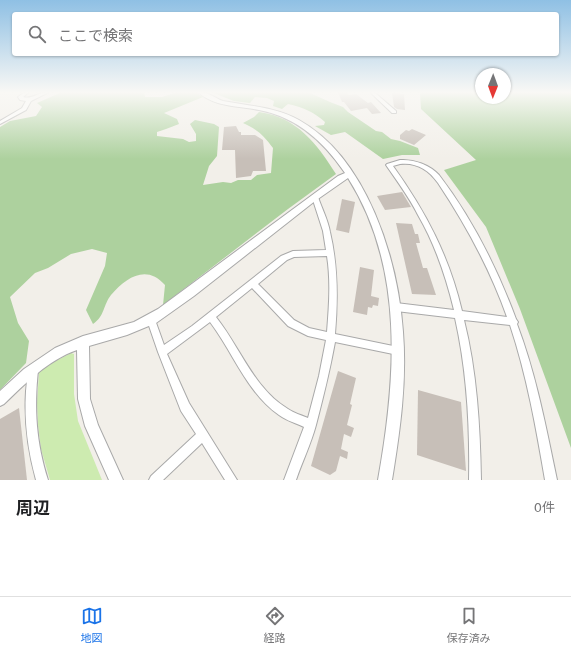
<!DOCTYPE html>
<html lang="ja">
<meta charset="utf-8">
<style>
body{margin:0;font-family:"DejaVu Sans","Noto Sans JP",sans-serif;background:#f6f6f6;color:#202124}
.compass{position:absolute;left:475px;top:68px;width:36px;height:36px;border-radius:50%;background:#fff;box-shadow:0 1px 3px #0004;rotate:181deg}
.list{margin:0;padding:0;list-style:none}
h2{display:flex;justify-content:space-between;align-items:center;height:52px;margin:0;padding:0 16px;font-size:17px}
h2 small{font-size:13px;font-weight:400;color:#757577}
.icon{flex:none;width:22px;height:22px;fill:none;stroke:currentColor;stroke-width:2;stroke-linecap:round;stroke-linejoin:round}
.map{position:relative;flex:none;width:571px;height:480px;overflow:hidden}
.search{position:absolute;background:#fff;box-shadow:0 1px 3px #0004;left:12px;right:12px;top:12px;height:44px;display:flex;align-items:center;gap:10px;box-sizing:border-box;padding:0 14px;border-radius:4px;color:#757577;font-size:15px}
.sheet{height:116px;background:#fff}
nav{display:flex;justify-content:space-around;align-items:center;box-sizing:border-box;height:56px;border-top:1px solid #e0e0e0;background:#fff;font-size:11px;color:#757577}
nav a{display:grid;justify-items:center;gap:2px}
nav .on{color:#1a73e8}
.map>svg:first-child{display:block}
</style>
<div class="map">
<svg width="571" height="480" viewBox="0 0 571 480">
<rect width="100%" height="100%" fill="#f2efe9"/>
<polygon fill="#cdebb0" points="71,353 74,354 74,394 78,421 102,480 50,480 41,449 38,425 37,403 39,373 42,368"/>
<g fill="#add19e">
<path d="M62 92H144L145 97H162L177 92H195L203 97 164 113 177 119 179 124 166 129 157 132V136L183 139 189 142 196 141V134L190 124 195 120 214 124 219 127 217 156 209 166 203 185 223 182 231 183 238 180H251L257 175 271 173 273 148C264 136 257 129 243 123L254 117 259 112C297 117 317 144 336 174L288 209 163 305 165 285C147 264 126 277 111 295 103 305 105 316 93 324L86 310 105 266 107 253 92 249 71 254 48 268 35 273 10 297 18 323 29 341 26 363 0 390V127L10 121 36 116 42 107 37 103Z"/>
<path d="M211 92H308L330 102 343 107 348 112 376 131 382 132 391 139 400 141 418 148 420 155H402L383 159 345 132 331 135 315 126 324 125 325 122C314 112 303 107 288 104L282 109 273 106 274 101 267 98 255 97 250 103 234 101Z"/>
<polygon points="420,92 481,92 481,98 505,98 505,92 571,92 571,448 520,309 486,227 444,170 476,160 421,109"/>
</g>
<g fill="#c7bfb8">
<polygon points="338,92 345,92 349,95 356,94 368,103 371,102 381,113 372,114 367,108 351,111 344,102 342,102"/>
<polygon points="392,93 404,94 405,110 397,109 394,107"/>
<polygon points="236,126 239,132 241,132 241,135 255,135 263,140 266,171 253,171 251,176 236,178 235,150 222,150 224,127"/>
<polygon points="412,129 426,135 414,145 400,139 400,135 406,130 409,131"/>
<polygon points="402,192 411,207 385,210 377,196"/>
<polygon points="342,199 355,202 349,233 336,230"/>
<polygon points="396,223 412,224 415,234 418,234 420,243 416,243 423,268 427,268 436,295 412,294"/>
<polygon points="360,267 374,270 371,296 379,298 378,306 373,305 372,308 368,307 367,315 353,312"/>
<polygon points="338,371 356,378 350,404 352,405 347,425 354,428 351,437 344,434 341,449 348,452 347,459 340,456 336,471 330,475 311,466"/>
<polygon points="418,390 461,402 466,471 417,455"/>
<polygon points="19,408 27,480 0,480 0,419"/>
</g>
<g fill="none" stroke-linecap="round" stroke-linejoin="round">
<g stroke="#a9a9a9" stroke-width="2">
<g id="minor">
<path d="M25 92H29L23 97C32 100 40 91 49 92L31 101 26 110 0 124V121L22 108 26 101 20 100 18 97Z"/>
<polygon points="370,92 374,92 396,111 396,113 392,113"/>
<path d="M400 160C414 159 430 165 439 175 472 218 497 268 516 319L518 322 517 324C536 374 546 427 557 480H545C536 428 527 376 510 325L464 320C477 372 480 426 481 480H469C470 426 467 371 455 318L396 311 393 310 392 307 393 304 396 303 454 310C446 277 435 244 418 215 409 197 397 181 386 165L387 164ZM400 164C416 162 429 170 438 183 466 225 490 269 507 317L462 311C449 256 426 212 393 166Z"/>
<path d="M313 195H317L318 197C322 209 328 220 330 232 338 266 338 299 335 334L398 347 401 348 402 351 401 354 398 355 335 342C330 370 323 398 316 425 311 444 302 462 296 480H284L304 427C296 423 287 421 279 415 247 393 233 352 210 322L167 354 189 403 237 480H225L202 443 163 480H149L151 476 196 434 181 411 158 352 147 320 148 317 151 316 154 317 164 345 192 326 281 256 293 251 326 250 323 231 312 197ZM327 256C331 281 329 307 327 332L309 328 294 320 258 284 287 260 294 257ZM252 288 288 326 308 336 326 340 319 376 308 418C301 415 294 413 288 409 254 389 240 347 216 317Z"/>
<path d="M33 365 36 367 38 370C34 409 36 442 48 480H36C28 451 24 422 26 391 27 383 27 374 30 367Z"/>
</g>
</g>
<g stroke="#a9a9a9" stroke-width="2">
<path id="tertiary" d="M198 92C207 91 215 98 223 101 229 102 235 103 241 104 261 107 281 110 299 120 367 158 398 259 403 332 407 382 400 431 392 480H378C396 380 405 268 348 178L315 201 194 296 156 323 127 335 89 346 90 399 98 425 123 480H109L85 426 78 399 77 350C48 360 26 383 4 404L0 406V391L24 369 55 348 83 336 134 322 158 309 338 176 345 173C324 142 297 117 259 110 239 106 214 107 198 92Z"/>
</g>
<use href="#minor" fill="#fff" fill-rule="evenodd"/>
<use href="#tertiary" fill="#fff" fill-rule="evenodd"/>
</g>
<linearGradient id="sky" x2="0" y2="1"><stop stop-color="#8fc0e4"/><stop offset="0.58" stop-color="#f9f8f5"/><stop offset="1" stop-color="#f9f8f5" stop-opacity="0"/></linearGradient>
<rect width="571" height="159" fill="url(#sky)"/>
</svg>
<svg class="compass" viewBox="-18 -18 36 36"><path d="M0-13l5 13h-10z" fill="#e53935"/><path d="M0 13l5-13h-10z" fill="#757577"/></svg>
<div class="search"><svg class="icon" aria-label="search" viewBox="0 0 24 24"><circle cx="10" cy="10" r="6"/><path d="M15 15l6 6"/></svg>ここで検索</div>
</div>
<section class="sheet">
<h2>周辺<small>0件</small></h2>
<ul class="list">
</ul>
</section>
<nav>
<a class="on"><svg class="icon" aria-label="map" viewBox="0 0 24 24"><path d="M3 6l6-2 6 2 6-2v14l-6 2-6-2-6 2zM9 4v14M15 6v14"/></svg>地図</a>
<a><svg class="icon" aria-label="directions" viewBox="0 0 24 24"><path d="M12 3l9 9-9 9-9-9zM9 14v-3h6M13 9l2 2-2 2"/></svg>経路</a>
<a><svg class="icon" aria-label="saved" viewBox="0 0 24 24"><path d="M7 4h10v16l-5-4-5 4z"/></svg>保存済み</a>
</nav>
